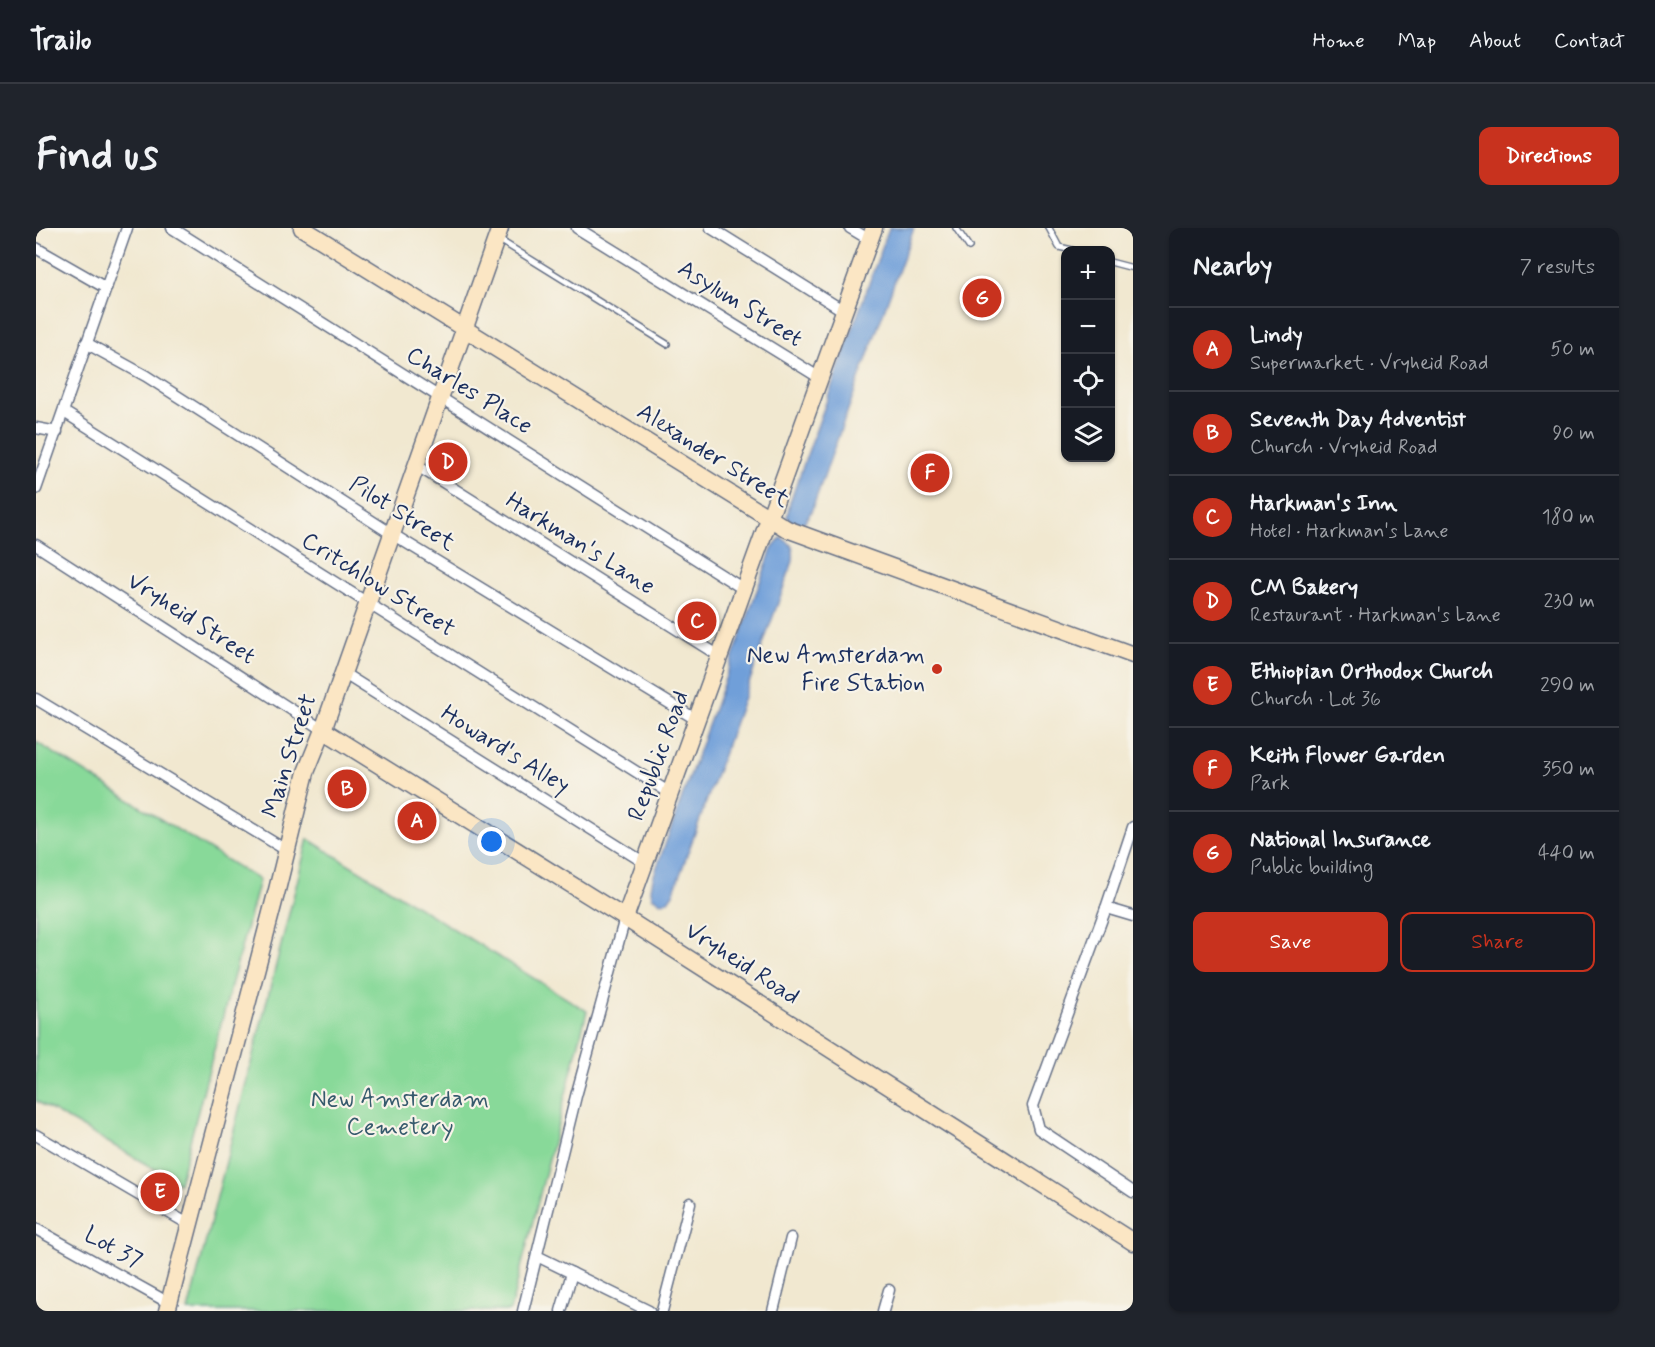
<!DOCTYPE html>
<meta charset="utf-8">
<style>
body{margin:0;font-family:Mynerve,sans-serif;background:#20242c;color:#f1f3f6}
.controls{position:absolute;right:18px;top:18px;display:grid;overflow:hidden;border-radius:12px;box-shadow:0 2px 4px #0004}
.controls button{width:54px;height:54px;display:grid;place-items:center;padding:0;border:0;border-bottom:2px solid #363941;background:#171b24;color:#f1f3f6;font:30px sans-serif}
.you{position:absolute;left:456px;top:614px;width:21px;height:21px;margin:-15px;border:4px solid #fff;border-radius:50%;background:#1a73e8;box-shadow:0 0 0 9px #1a73e833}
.badge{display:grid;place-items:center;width:39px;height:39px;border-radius:50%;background:#c8321e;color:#fff;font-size:20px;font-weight:700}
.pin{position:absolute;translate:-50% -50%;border:3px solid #fff;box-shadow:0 2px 6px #0006}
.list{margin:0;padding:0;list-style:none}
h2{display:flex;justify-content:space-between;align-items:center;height:78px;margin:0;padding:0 24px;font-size:26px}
h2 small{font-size:20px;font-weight:400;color:#9ea1a6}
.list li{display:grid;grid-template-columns:39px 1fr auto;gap:18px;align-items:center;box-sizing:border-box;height:84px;padding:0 24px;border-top:2px solid #363941}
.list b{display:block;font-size:22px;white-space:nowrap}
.list p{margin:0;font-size:20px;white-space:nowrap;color:#9ea1a6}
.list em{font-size:20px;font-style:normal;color:#9ea1a6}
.actions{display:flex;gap:12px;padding:18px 24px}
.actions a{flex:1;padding:14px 0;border:2px solid #c8321e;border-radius:12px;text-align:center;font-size:21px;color:#c8321e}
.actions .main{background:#c8321e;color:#fff}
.icon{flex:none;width:33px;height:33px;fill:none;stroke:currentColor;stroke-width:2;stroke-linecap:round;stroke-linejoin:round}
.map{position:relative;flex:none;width:1097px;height:1083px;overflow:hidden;border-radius:12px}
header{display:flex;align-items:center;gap:36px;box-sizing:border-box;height:84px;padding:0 30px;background:#171b24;border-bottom:2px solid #363941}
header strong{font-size:28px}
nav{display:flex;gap:33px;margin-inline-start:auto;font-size:21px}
.intro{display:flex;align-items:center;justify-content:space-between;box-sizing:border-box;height:144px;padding:0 36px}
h1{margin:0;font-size:42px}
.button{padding:15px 27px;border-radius:12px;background:#c8321e;color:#fff;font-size:21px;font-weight:700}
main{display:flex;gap:36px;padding:0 36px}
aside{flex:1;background:#171b24;border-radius:12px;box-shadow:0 2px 4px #0004}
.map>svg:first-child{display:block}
</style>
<header>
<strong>Trailo</strong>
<nav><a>Home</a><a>Map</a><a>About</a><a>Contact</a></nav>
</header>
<div class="intro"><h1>Find us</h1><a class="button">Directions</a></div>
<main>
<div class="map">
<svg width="1097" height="1083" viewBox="0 0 1097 1083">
<rect width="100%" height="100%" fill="#f7f3e8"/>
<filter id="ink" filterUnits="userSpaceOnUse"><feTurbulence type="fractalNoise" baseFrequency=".0167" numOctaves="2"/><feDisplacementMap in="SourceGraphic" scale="12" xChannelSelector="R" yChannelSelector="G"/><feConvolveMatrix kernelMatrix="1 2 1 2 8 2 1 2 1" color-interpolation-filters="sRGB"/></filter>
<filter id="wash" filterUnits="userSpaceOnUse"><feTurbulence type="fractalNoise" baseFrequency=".008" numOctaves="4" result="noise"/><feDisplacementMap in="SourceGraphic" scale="24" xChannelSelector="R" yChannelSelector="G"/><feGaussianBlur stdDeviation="1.35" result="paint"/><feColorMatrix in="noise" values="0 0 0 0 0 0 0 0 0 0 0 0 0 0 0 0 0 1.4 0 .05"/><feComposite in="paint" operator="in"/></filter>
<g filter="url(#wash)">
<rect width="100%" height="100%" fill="#f1e8d0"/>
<g fill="#88d999" stroke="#52847c" stroke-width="1.5">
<polygon points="884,233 911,245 905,258 878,246"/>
<polygon points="0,514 223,652 143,955 0,873"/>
<polygon points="272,611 551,783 474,1083 152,1083"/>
</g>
<g fill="#709fd9" stroke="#46679c" stroke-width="1.5">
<polygon points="853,0 878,0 775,284 769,293 764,297 756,294 751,289 754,274"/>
<path d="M745 310C758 316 758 321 757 333L637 666 632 673 625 674 616 669 615 661 617 650 736 321Z"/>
</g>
</g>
<g filter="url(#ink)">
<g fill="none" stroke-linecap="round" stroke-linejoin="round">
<g stroke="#667086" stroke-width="8">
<g id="lane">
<polyline points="920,0 933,19"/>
<polyline points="1013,0 1023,19 1036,22"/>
<polyline points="462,11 631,116"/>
<polyline points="1074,34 1097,40"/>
</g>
</g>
<g stroke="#667086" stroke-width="13">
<g id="street">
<polyline points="136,0 709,362"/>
<polyline points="541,0 784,150"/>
<polyline points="675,0 808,83"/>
<polyline points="814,0 834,12"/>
<polyline points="0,20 70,60"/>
<polyline points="50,115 110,148 356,306 661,492"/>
<polyline points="28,184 634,565"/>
<polyline points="0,200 21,204"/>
<polyline points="380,237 685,429"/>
<polyline points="0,261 91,0"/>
<polyline points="0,317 287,502"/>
<polyline points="307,445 609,635"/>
<polyline points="0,471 250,622"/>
<polyline points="1097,599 1070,680 997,878 1003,901 1097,964"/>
<polyline points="1070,680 1097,688"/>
<polyline points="0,907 154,997"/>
<polyline points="0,1001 133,1075"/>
<polyline points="501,1028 613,1083"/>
<polyline points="487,1083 540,868 589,690"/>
<polyline points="525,1083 536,1045"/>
<polyline points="626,1083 654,975"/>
<polyline points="737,1083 755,1010"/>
<polyline points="847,1083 853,1062"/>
</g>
</g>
<g stroke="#667086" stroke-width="19">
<g id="secondary">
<polyline points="266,0 751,301 1097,427"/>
<polyline points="287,502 589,690 1097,1014"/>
<polyline points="589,690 838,0"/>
<polyline points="131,1083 241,662 270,544 287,502 464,0"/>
</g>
</g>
<use href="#lane" stroke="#fff" stroke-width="5"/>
<use href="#street" stroke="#fff" stroke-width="10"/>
<use href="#secondary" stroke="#fbe6c4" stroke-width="16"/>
</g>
</g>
<circle fill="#c8321e" stroke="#f7f3e8" stroke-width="2" cx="901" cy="441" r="6"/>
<g text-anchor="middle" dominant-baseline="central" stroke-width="4.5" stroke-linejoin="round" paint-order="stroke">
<g font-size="24" fill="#1b2f5e" stroke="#f7f3e8">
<text transform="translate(704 76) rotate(32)">Asylum Street</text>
<text transform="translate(433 163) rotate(32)">Charles Place</text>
<text transform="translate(677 228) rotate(32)">Alexander Street</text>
<text transform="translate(366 286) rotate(32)">Pilot Street</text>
<text transform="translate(544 316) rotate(32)">Harkman's Lane</text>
<text transform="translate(342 357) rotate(32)">Critchlow Street</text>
<text transform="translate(155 391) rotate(33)">Vryheid Street</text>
<text transform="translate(469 522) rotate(32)">Howard's Alley</text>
<text transform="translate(254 528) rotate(-72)">Main Street</text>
<text transform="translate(623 528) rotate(-70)">Republic Road</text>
<text transform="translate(706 736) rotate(33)">Vryheid Road</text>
<text transform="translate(77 1020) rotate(29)">Lot 37</text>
</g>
<g font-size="24" fill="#1b2f5e" stroke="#f7f3e8" text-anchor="end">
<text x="889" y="427">New Amsterdam<tspan x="889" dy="28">Fire Station</tspan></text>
</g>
<g font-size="24" fill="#365a6d" stroke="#f7f3e8">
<text x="364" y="871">New Amsterdam<tspan x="364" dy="28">Cemetery</tspan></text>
</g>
</g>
</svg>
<div class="controls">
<button>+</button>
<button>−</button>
<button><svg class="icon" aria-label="locate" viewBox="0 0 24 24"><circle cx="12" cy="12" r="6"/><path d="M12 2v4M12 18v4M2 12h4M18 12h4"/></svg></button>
<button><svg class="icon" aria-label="layers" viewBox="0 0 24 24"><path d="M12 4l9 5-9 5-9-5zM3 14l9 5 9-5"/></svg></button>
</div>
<div class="you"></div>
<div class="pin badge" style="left:381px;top:593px">A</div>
<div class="pin badge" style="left:311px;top:561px">B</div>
<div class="pin badge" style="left:661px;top:393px">C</div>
<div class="pin badge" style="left:412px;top:234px">D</div>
<div class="pin badge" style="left:124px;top:964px">E</div>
<div class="pin badge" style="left:894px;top:245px">F</div>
<div class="pin badge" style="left:946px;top:70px">G</div>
</div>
<aside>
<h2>Nearby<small>7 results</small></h2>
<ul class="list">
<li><span class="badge">A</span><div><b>Lindy</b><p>Supermarket · Vryheid Road</p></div><em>50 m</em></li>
<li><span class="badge">B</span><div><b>Seventh Day Adventist</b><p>Church · Vryheid Road</p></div><em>90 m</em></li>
<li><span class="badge">C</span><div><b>Harkman's Inn</b><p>Hotel · Harkman's Lane</p></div><em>180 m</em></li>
<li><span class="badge">D</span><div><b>CM Bakery</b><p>Restaurant · Harkman's Lane</p></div><em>230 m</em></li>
<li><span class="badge">E</span><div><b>Ethiopian Orthodox Church</b><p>Church · Lot 36</p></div><em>290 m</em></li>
<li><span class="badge">F</span><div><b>Keith Flower Garden</b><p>Park</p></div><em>350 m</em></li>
<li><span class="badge">G</span><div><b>National Insurance</b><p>Public building</p></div><em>440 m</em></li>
</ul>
<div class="actions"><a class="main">Save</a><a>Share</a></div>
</aside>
</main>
